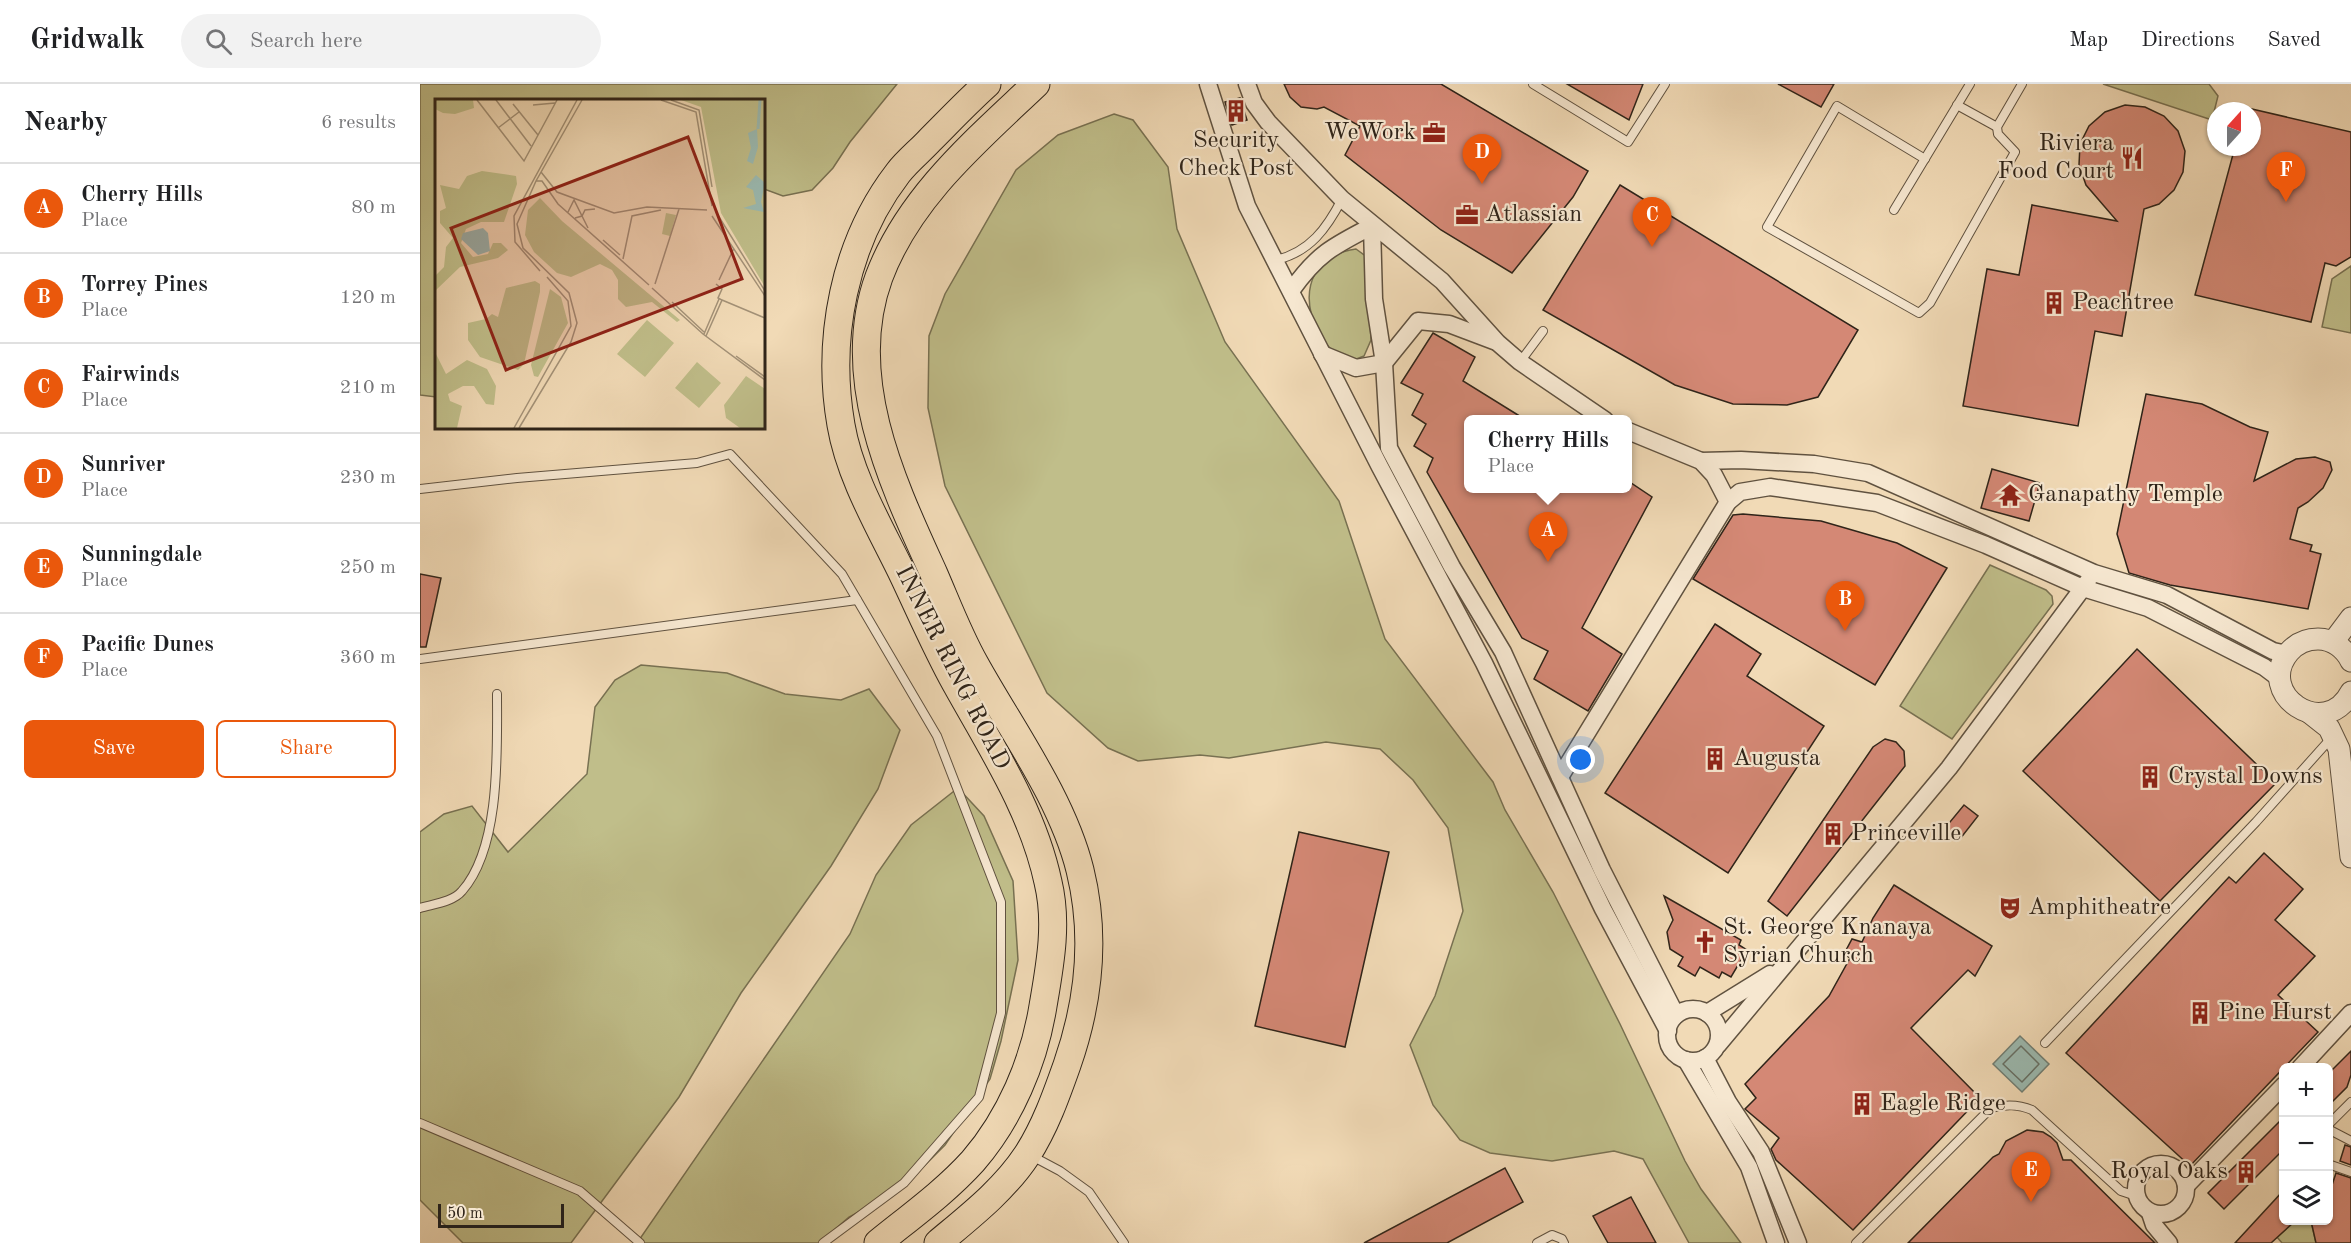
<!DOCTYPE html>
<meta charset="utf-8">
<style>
body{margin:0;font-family:"Old Standard TT",serif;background:#f2f2f2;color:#202124}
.controls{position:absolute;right:18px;bottom:18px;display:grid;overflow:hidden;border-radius:9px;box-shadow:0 2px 4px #0004}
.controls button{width:54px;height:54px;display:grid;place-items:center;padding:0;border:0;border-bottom:2px solid #e0e0e0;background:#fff;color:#202124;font:30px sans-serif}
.compass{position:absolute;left:1787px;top:18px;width:54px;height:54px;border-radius:50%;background:#fff;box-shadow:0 2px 4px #0004;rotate:21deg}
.scale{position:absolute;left:18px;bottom:15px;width:126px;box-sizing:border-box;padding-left:6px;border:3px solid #2f2419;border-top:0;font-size:16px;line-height:21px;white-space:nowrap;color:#2f2419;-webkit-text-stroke:4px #f6e7d0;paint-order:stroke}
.you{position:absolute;left:1161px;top:676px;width:21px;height:21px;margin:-15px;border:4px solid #fff;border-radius:50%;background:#1a73e8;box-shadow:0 0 0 9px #1a73e833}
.badge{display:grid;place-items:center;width:39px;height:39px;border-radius:50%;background:#ea580c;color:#fff;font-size:20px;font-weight:700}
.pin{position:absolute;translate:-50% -50px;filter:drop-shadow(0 2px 3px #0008)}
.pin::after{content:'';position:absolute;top:32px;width:21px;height:18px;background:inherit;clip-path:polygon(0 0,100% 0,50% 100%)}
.popup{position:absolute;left:1044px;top:331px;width:168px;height:78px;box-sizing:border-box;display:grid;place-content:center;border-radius:9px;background:#fff;filter:drop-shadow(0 2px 4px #0005);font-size:20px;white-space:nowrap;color:#757577}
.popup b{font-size:22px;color:#202124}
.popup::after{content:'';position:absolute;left:50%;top:100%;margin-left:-12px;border:12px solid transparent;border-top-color:#fff}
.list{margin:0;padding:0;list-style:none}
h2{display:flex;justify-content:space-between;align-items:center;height:78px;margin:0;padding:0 24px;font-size:26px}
h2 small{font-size:20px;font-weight:400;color:#757577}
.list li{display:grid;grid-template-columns:39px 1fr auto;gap:18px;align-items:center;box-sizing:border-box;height:90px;padding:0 24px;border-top:2px solid #e0e0e0}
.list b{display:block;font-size:22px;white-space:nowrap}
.list p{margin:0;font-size:20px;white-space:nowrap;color:#757577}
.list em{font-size:20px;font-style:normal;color:#757577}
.actions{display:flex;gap:12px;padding:18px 24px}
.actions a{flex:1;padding:14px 0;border:2px solid #ea580c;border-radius:9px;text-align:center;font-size:21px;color:#ea580c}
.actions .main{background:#ea580c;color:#fff}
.icon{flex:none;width:33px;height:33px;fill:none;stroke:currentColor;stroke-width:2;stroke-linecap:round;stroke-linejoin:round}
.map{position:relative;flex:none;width:1931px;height:1159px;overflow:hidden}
header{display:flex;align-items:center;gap:36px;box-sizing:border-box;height:84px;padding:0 30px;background:#fff;border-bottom:2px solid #e0e0e0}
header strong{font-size:28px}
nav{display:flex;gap:33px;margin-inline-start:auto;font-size:21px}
.search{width:420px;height:54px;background:#f2f2f2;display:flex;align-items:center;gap:15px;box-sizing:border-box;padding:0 21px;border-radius:33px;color:#757577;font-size:22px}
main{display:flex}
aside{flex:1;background:#fff}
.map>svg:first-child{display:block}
</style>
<header>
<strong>Gridwalk</strong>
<div class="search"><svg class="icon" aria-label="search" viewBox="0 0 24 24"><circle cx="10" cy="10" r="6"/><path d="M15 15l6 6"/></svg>Search here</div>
<nav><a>Map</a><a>Directions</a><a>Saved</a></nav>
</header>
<main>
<aside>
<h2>Nearby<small>6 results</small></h2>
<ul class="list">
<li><span class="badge">A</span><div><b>Cherry Hills</b><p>Place</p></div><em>80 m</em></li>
<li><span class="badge">B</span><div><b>Torrey Pines</b><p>Place</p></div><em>120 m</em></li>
<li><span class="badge">C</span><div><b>Fairwinds</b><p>Place</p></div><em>210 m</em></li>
<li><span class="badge">D</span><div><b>Sunriver</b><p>Place</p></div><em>230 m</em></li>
<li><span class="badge">E</span><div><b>Sunningdale</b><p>Place</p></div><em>250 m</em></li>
<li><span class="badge">F</span><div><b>Pacific Dunes</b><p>Place</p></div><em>360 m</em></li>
</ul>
<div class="actions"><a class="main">Save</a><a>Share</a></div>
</aside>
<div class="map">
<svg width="1931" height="1159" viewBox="0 0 1931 1159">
<rect width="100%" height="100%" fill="#f1dab6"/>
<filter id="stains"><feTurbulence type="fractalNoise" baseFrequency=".00333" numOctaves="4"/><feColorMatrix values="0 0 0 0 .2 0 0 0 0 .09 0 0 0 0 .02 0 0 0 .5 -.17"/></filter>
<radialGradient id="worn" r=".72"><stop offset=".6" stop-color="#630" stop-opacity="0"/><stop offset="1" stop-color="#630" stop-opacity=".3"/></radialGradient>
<g fill="#c0be8a" stroke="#787152" stroke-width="1.5">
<polygon points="0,0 477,0 430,58 413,84 392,106 363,112 344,105 344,16 16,16 16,313 0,311"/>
<polygon points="1683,0 1789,0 1798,12 1792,36"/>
<polygon points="694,30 713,36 748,83 757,145 805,258 919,417 965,555 1073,698 1085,726 1133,808 1200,940 1265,1077 1281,1105 1321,1159 1269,1159 1223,1075 1194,1067 1132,1077 1070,1069 1040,1056 1013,1021 990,961 1015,912 1043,827 1028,744 993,696 960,665 906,658 809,674 780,671 718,677 688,664 627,609 525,402 508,324 509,252 525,210 596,86 638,51"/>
<path d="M936 165 947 173 951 256 944 272C901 295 850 177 936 165Z"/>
<polygon points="1931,182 1931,249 1902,243 1912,195"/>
<polygon points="1570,481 1626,506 1632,512 1633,520 1532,655 1480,622"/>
<polygon points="221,581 307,589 365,610 421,616 449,605 480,646 458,705 411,782 321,909 259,1013 151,1159 43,1159 0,1116 0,748 24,730 52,722 88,768 167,690 175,623 195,596"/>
<polygon points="538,704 564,732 593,797 598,876 581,957 570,995 525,1061 481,1105 429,1133 399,1159 217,1159 430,850 456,791 491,741"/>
<polygon points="1875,1137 1891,1137 1896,1159 1862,1159 1857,1153"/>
</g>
<polygon fill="#9bbab1" stroke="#707e74" stroke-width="1.5" points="1600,952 1629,980 1602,1008 1573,980"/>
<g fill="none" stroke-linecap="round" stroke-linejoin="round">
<polygon stroke="#656f65" stroke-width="1.5" points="1601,962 1619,980 1602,998 1583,980"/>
</g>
<g fill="#d48875" stroke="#2f2419" stroke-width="1.5">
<polygon points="864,0 1021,0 1168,87 1153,113 1092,189 1021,146 925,71 940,42 904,23 897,25 881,23 870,13"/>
<polygon points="1147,0 1223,0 1209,36"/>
<polygon points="1358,0 1414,0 1401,23"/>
<polygon points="820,14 827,36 812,41 805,18"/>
<polygon points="1705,21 1725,23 1744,32 1758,47 1765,67 1763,88 1754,106 1739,120 1724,125 1702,252 1675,247 1658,342 1543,322 1567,185 1599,191 1612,121 1697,137 1666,101 1659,81 1660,60 1669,42 1685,28"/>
<polygon points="1832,25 1931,48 1931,173 1916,182 1905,179 1891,238 1775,211 1815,63 1832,63"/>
<polygon points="1200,101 1438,246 1398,313 1367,321 1313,320 1255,301 1123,226"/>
<polygon points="1013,249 1055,273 1043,297 1106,336 1048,336 1048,405 1208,405 1208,397 1232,413 1162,544 1202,570 1168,627 1114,595 1128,567 1102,554 1007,388 1013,374 994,362 1006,340 992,331 1003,310 981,299"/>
<polygon points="1726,310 1782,320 1830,343 1848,348 1834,397 1876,375 1895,373 1910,378 1912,386 1903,404 1888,418 1878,424 1870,455 1892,461 1890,467 1901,470 1888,525 1750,501 1709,489 1697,450"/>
<polygon points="1572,385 1620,399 1609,437 1561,424"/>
<polygon points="1323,430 1401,437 1477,459 1527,484 1455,601 1273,495 1313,431"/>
<polygon points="0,490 21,494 6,563 0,563"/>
<polygon points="1295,540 1341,570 1327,592 1404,642 1308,789 1185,709"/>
<polygon points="1717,565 1856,699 1740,817 1603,687"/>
<polygon points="1465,655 1476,658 1484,667 1485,682 1367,832 1348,817 1453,663"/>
<polygon points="1544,721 1558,732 1540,755 1525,744"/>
<polygon points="879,748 969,768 925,963 835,942"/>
<polygon points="1844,769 1883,805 1855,836 1895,872 1858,911 1898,948 1770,1082 1646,969 1809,793 1816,799"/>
<polygon points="1474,801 1572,862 1555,892 1548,886 1491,944 1560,1014 1433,1146 1356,1076 1351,1065 1359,1054 1325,1025 1336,1014 1325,1000 1409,912 1430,874 1424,870 1432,855 1442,858 1453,834"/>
<polygon points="1244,812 1321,856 1319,861 1327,866 1311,893 1302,888 1299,894 1280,883 1275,892 1258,882 1263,873 1250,865 1247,848 1253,836"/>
<polygon points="1931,967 1931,991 1927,1003 1908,1022 1908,990"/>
<polygon points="1863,1034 1863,1066 1804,1125 1788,1109"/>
<polygon points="1607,1046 1623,1048 1631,1053 1637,1059 1643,1076 1651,1076 1735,1159 1488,1159 1573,1073 1579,1070 1586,1057"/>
<polygon points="1925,1061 1931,1063 1931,1081 1920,1077"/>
<polygon points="1085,1084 1103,1118 1027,1159 944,1159"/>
<polygon points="1916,1089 1931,1094 1931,1159 1896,1159 1891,1137 1908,1137 1908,1100 1912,1101"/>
<polygon points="1863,1107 1863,1137 1875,1137 1851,1159 1815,1159"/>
<polygon points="1211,1113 1236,1159 1188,1159 1173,1132"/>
</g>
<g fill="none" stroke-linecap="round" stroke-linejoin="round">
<g stroke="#605240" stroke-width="10">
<g id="service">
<polyline points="1113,0 1208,58 1245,0"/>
<polyline points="1537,21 1577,43"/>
<polyline points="1505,75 1417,22 1347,143 1499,229 1510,219 1595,68 1578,50 1577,43 1602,0"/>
<polyline points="1474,126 1550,0"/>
<path d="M856 176C890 168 907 144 922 115"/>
<polyline points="1100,278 1123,247"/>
<polyline points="0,405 97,394 277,379 310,370 422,490 517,652 581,818 581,929 559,1013 484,1099 403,1159"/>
<polyline points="0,575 437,516"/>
<path d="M0 824C13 820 33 818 42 807 81 763 77 666 77 610"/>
<polyline points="1625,959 1836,738 1913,652"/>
<polyline points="0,1039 160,1107 220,1159"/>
<polyline points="1908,1041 1931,1018"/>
<polyline points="1908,1045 1931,1057"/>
<polyline points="610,1071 640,1087 669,1108 704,1159"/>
<polyline points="1908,1080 1931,1088"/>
<polyline points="1117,1159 1132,1151 1142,1155 1144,1159"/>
<path d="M1436 1159 1571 1024C1586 1020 1598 1020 1612 1026L1701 1107 1716 1112"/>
</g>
</g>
<g stroke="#605240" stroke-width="19">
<g id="minor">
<polyline points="788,0 827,122 960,383 1064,579 1183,825 1248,947"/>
<polyline points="827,0 834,19 848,38 922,115 1022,197 1078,259 1100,278 1185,336"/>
<path d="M871 207C897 170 913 162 952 142L954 215 964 279 969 364 1032 483 1083 568 1182 786 1256 931"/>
<polyline points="902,270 936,284 964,279 998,237 1029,240 1074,257"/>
<polyline points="1208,347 1281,377 1294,391 1308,418"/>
<polyline points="1281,377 1321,376 1394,380 1448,389 1674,489 1747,511 1853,567 1867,570"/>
<polyline points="1140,693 1308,418 1320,408 1350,403 1457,419 1566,461 1663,504 1728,524 1844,583 1860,595"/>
<circle cx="1273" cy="951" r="26"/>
<polyline points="1287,929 1350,890"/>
<polyline points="1298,961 1529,684 1668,497"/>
<polyline points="1285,974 1308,1018 1341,1068 1378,1159"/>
<polyline points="1266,976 1329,1083 1356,1159"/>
<polyline points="1880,984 1931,929"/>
<circle cx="1741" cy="1105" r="25"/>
<polyline points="1766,1102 1864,1001"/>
<polyline points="1730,1129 1734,1141 1749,1159"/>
</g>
</g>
<g stroke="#605240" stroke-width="23">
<g id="tertiary">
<polyline points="1913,558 1931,534"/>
<path d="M1931 577C1925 565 1913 555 1898 555 1886 555 1876 560 1869 568 1834 610 1905 658 1931 608"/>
<polyline points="1890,629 1909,644 1919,665 1931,773"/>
</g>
</g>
<g stroke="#2f2419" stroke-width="29">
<g id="primary">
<path d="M458 1159C490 1133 525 1108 553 1077 590 1034 614 978 623 922 630 881 638 839 628 798 613 727 571 663 536 600 517 566 501 529 484 493 461 445 430 394 421 341 406 255 424 159 478 89 487 77 500 67 510 56 529 37 547 18 567 0"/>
<path d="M518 1159C549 1133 584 1106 607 1071 625 1043 636 1012 647 981 669 918 676 851 660 786 642 714 591 645 555 580 539 552 527 520 514 490 473 400 422 294 459 193 489 113 556 57 616 0"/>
</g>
</g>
<use href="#service" stroke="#f6e7d0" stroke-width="8"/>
<use href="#minor" stroke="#f6e7d0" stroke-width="16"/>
<use href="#tertiary" stroke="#f6e7d0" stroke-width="21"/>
<use href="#primary" stroke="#f1dab6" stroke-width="27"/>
</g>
<defs>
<g id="building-bare" transform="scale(1.8)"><path d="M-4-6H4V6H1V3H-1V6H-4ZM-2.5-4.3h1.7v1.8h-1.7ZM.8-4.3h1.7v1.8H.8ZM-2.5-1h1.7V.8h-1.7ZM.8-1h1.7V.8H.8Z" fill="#8f2418" stroke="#f6e7d0" stroke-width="2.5" paint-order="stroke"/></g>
<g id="office-bare" transform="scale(1.8)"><path d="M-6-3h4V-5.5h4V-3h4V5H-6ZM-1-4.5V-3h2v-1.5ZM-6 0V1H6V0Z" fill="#8f2418" stroke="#f6e7d0" stroke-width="2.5" paint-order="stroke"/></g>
<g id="restaurant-bare" transform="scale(1.8)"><path d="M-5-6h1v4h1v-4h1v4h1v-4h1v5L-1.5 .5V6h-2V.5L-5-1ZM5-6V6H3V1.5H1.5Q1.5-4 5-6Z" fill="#8f2418" stroke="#f6e7d0" stroke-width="2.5" paint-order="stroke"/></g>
<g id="temple-bare" transform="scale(1.8)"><path d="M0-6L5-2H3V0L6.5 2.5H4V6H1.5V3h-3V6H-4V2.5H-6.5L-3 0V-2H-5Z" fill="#8f2418" stroke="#f6e7d0" stroke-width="2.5" paint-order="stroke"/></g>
<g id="theatre-bare" transform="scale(1.8)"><path d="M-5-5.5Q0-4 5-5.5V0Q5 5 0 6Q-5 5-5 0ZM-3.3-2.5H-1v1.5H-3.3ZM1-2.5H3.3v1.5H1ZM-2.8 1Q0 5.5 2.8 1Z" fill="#8f2418" stroke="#f6e7d0" stroke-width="2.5" paint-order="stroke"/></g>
<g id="church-bare" transform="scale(1.8)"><path d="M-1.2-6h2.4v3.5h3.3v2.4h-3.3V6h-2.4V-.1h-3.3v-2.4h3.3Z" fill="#8f2418" stroke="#f6e7d0" stroke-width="2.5" paint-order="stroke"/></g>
</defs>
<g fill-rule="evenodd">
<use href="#building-bare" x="816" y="27"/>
<use href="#office-bare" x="1014" y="49"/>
<use href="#restaurant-bare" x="1712" y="74"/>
<use href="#office-bare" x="1047" y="131"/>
<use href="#building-bare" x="1634" y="219"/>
<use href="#temple-bare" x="1590" y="411"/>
<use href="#building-bare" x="1295" y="675"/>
<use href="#building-bare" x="1730" y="693"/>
<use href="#building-bare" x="1413" y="750"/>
<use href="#theatre-bare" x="1590" y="824"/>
<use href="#church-bare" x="1285" y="858"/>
<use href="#building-bare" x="1780" y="929"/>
<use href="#building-bare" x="1442" y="1020"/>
<use href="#building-bare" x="1826" y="1088"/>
</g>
<g text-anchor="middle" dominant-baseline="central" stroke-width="4.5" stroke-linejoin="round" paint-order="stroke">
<g font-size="24" fill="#2f2419" stroke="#f6e7d0" text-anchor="start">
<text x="996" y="49" text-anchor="end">WeWork</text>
<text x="816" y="57" text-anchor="middle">Security<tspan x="816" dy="28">Check Post</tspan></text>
<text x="1694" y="60" text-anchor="end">Riviera<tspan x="1694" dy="28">Food Court</tspan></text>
<text x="1065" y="131">Atlassian</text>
<text x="1652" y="219">Peachtree</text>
<text x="1608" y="411">Ganapathy Temple</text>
<text x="1313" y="675">Augusta</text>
<text x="1748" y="693">Crystal Downs</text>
<text x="1431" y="750">Princeville</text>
<text x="1608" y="824">Amphitheatre</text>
<text x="1303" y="844">St. George Knanaya<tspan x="1303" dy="28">Syrian Church</tspan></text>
<text x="1798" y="929">Pine Hurst</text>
<text x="1460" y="1020">Eagle Ridge</text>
<text x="1808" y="1088" text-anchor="end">Royal Oaks</text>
</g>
<g font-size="24" fill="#2f2419" stroke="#f6e7d0">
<text transform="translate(532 584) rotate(63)">INNER RING ROAD</text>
</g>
</g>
<g transform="translate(15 15)">
<rect width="330" height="330" fill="#f1dab6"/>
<path d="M0 1H38L39 9 20 15 8 14 0 10ZM246 1H330V188L286 114 266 8ZM47 72 81 77 82 85 69 123H46L31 130 26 144 38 158 53 155 58 144H66L73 151 63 159 25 168 0 192V177L9 168 11 148 18 139 5 124V112L11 109 5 86 24 90 32 77ZM105 99 127 122 245 221 242 223 217 203 191 208 183 200V181L177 171 165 165 136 178 122 174 99 153 90 136 93 111ZM231 114 241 116 235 137 227 135ZM100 182 105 185V193L89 265 83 271 45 258 33 241V224L51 220 57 215 63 218 71 189ZM115 190 126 198 133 224 103 278 99 277 96 266ZM212 221 239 244 210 278 182 255ZM0 253 11 275 32 261 52 270 61 287 59 306 51 305 39 287H28L13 295 15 302 27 307 22 329H0ZM262 263 286 284 264 309 240 289ZM311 277 330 290V329H305L291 319 289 306Z" fill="#c0be8a"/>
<path d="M322 30 323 48 318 65 312 62 316 49 313 34ZM321 76 330 84 326 103 329 113 308 109 321 105 318 91 311 88ZM48 129 53 134 55 152 43 156 26 140 28 134Z" fill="#9bbab1"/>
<path fill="none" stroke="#9bbab1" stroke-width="3" d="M323 30 325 1"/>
<path fill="none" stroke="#a39177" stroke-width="1.5" d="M42 1 89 62 122 1M61 1 96 47M226 1 261 13 277 107M236 1 264 11 277 88M78 5 103 36M98 6 120 4M63 29 84 13M106 73 122 93 179 114 212 108 272 111M101 82H107L123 105 214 186M133 113 139 101 153 129M281 113 330 192M277 117 330 197M140 119 147 117 150 111 160 110M168 141 185 156M188 160 197 117 226 111M105 172 80 143 79 117 142 1M284 181 299 149M220 185 244 110M217 189 268 235 330 281M287 201 330 219M237 203 269 233M269 235 284 200M271 237 287 201 283 199 287 190 281 185M301 257 330 278M79 329 136 227 133 202 112 178M84 329 136 243 142 224 134 194 88 149 82 125 101 82 147 1"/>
<path fill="#8f2418" fill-opacity="0.15" stroke="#8f2418" stroke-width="3" d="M253 38 307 180 71 271 16 129Z"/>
<rect width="330" height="330" fill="none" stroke="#2f2419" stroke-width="3"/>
</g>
<rect width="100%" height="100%" filter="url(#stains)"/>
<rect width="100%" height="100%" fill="url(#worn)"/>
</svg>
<div class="controls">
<button>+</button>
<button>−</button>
<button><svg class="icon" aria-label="layers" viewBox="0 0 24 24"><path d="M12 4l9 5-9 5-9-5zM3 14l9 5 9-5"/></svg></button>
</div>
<svg class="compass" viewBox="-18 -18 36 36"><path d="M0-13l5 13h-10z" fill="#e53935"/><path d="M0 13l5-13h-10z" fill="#757577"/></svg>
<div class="scale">50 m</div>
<div class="you"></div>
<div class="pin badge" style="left:1128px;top:478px">A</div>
<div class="popup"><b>Cherry Hills</b>Place</div>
<div class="pin badge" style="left:1425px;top:547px">B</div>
<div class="pin badge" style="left:1232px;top:163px">C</div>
<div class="pin badge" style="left:1062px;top:100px">D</div>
<div class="pin badge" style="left:1611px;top:1118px">E</div>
<div class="pin badge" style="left:1866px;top:118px">F</div>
</div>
</main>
